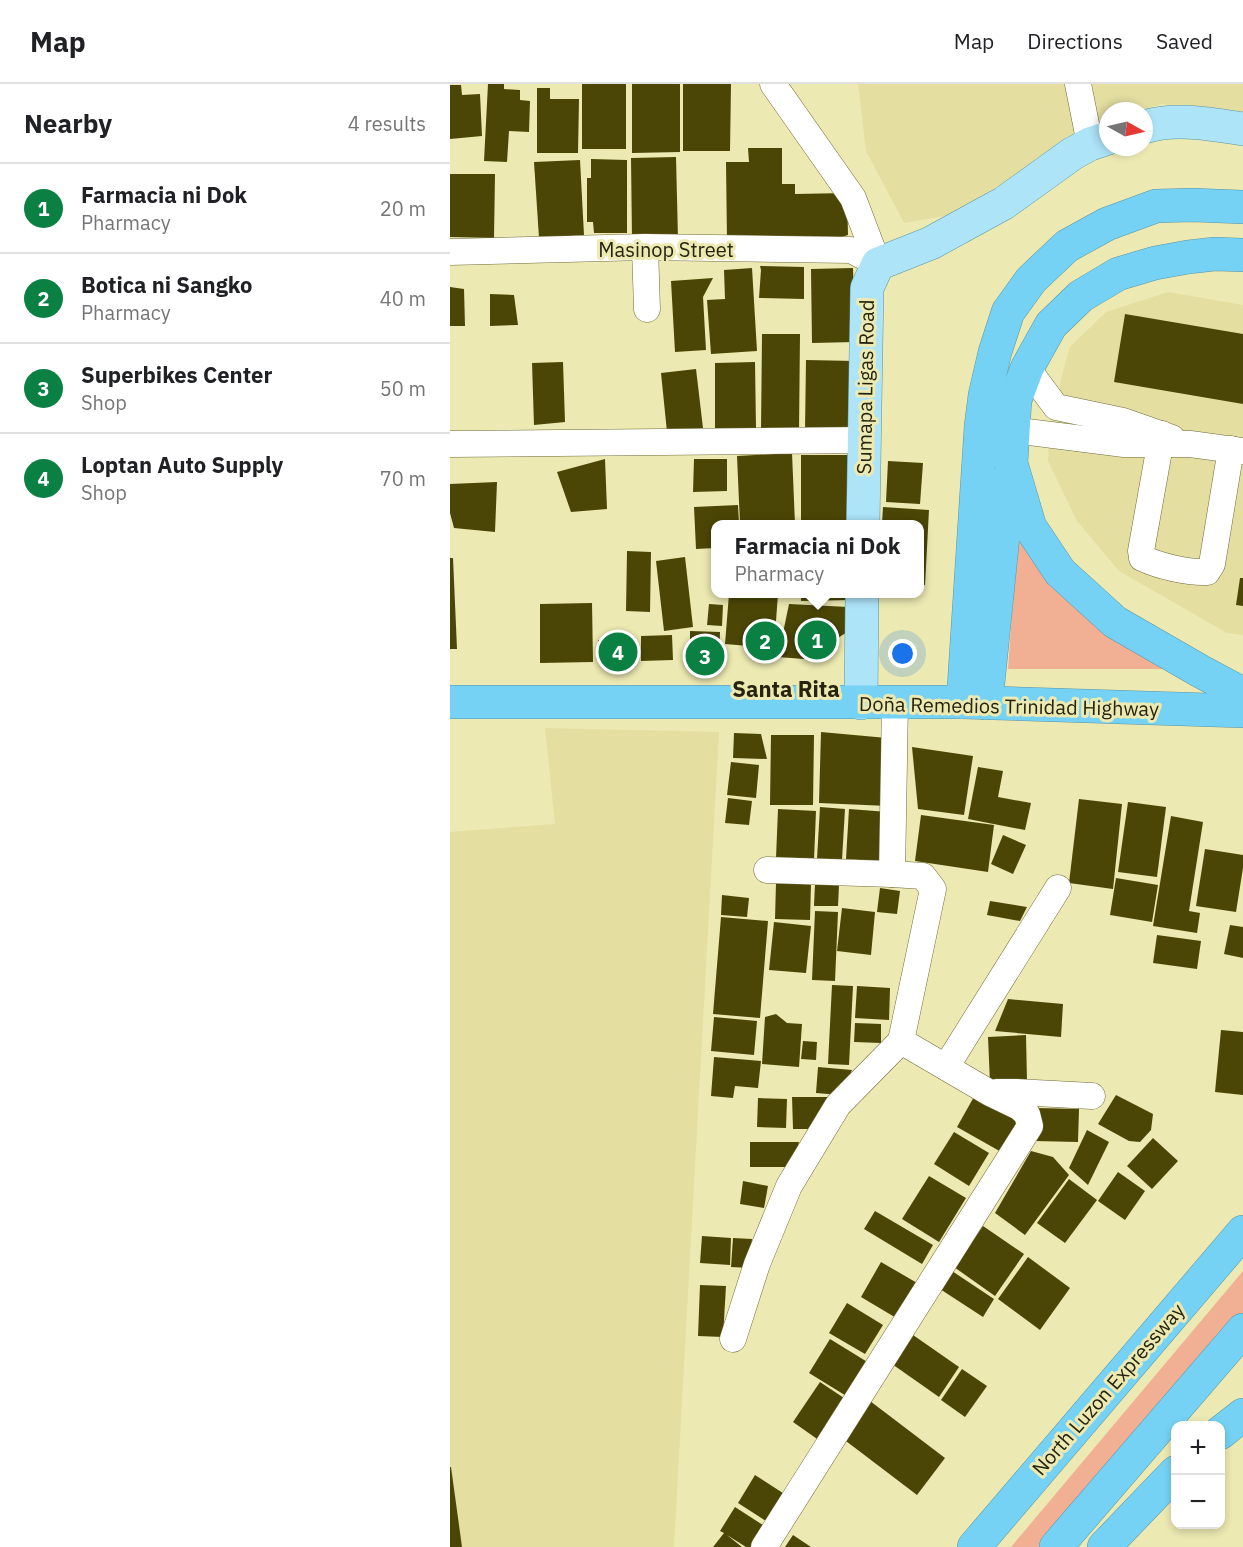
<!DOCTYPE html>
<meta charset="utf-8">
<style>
body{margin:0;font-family:"IBM Plex Sans",sans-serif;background:#f6f6f6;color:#202124}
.controls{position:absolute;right:18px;bottom:18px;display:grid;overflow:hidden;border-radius:12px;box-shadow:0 3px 9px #0003}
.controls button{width:54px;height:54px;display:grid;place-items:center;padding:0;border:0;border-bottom:2px solid #e0e0e0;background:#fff;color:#202124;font:30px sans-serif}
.compass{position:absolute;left:649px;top:18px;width:54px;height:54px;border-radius:50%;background:#fff;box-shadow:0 3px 9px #0003;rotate:98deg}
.you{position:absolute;left:453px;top:570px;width:21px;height:21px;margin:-15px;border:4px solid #fff;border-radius:50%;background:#1a73e8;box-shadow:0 0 0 9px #1a73e833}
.badge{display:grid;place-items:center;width:39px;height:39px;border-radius:50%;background:#0b8043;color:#fff;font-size:20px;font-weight:700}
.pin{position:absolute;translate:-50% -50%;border:3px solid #fff;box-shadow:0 2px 6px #0006}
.popup{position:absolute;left:261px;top:436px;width:213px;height:78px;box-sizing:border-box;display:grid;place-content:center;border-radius:12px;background:#fff;filter:drop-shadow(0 2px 4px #0005);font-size:20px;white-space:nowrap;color:#757577}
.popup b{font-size:22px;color:#202124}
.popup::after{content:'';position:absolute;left:50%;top:100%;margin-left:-12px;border:12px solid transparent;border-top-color:#fff}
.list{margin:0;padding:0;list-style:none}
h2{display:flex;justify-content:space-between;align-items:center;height:78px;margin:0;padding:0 24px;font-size:26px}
h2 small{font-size:20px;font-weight:400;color:#757577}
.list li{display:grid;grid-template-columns:39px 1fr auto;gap:18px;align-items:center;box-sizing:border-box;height:90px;padding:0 24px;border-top:2px solid #e0e0e0}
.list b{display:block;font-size:22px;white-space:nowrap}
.list p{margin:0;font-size:20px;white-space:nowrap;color:#757577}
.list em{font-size:20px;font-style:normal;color:#757577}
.map{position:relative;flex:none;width:793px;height:1463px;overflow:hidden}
header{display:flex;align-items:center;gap:36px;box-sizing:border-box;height:84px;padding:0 30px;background:#fff;border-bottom:2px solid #e0e0e0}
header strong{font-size:28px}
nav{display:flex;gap:33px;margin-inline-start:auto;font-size:21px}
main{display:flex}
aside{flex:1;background:#fff}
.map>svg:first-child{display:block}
</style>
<header>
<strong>Map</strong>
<nav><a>Map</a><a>Directions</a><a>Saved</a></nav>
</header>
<main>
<aside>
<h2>Nearby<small>4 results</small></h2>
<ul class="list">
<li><span class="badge">1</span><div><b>Farmacia ni Dok</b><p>Pharmacy</p></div><em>20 m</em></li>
<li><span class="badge">2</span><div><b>Botica ni Sangko</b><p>Pharmacy</p></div><em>40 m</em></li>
<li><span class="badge">3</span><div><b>Superbikes Center</b><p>Shop</p></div><em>50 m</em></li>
<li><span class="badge">4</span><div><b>Loptan Auto Supply</b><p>Shop</p></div><em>70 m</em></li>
</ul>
</aside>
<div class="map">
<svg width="793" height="1463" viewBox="0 0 793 1463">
<rect width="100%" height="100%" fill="#ece9b2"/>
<g fill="#e4dfa1">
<polygon points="408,0 793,0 793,29 712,20 688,27 658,27 658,36 653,38 500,131 454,139 416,67"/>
<polygon points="718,208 793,221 793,551 777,549 669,487 627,437 598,377 599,352 613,287 620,263 656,228"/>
<polygon points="95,644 269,648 224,1463 0,1463 0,748 105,740"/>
</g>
<g fill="#f1b094">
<polygon points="568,443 724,585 558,585"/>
<polygon points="793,1187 793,1231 599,1463 561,1463"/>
</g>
<g fill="#4c4606">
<polygon points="38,0 54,0 54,5 70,6 70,16 80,17 79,48 59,47 57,78 34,77"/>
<rect x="132" y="0" width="44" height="65"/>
<polygon points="182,0 230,0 230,68 182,69"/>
<polygon points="233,0 281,0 280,67 233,67"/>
<polygon points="0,1 11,1 12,11 30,10 32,52 0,55"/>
<polygon points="87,4 100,4 100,15 129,15 128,69 87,69"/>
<polygon points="298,64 332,64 332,100 345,100 345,110 397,109 398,151 382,156 277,158 276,78 299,78"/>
<polygon points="226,73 228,155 182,155 181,74"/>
<polygon points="141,75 177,76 177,149 144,149 143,138 137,138 137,94 141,94"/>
<polygon points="130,76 134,151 89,154 84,78"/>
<polygon points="0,90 45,90 44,154 0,153"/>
<polygon points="310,182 354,183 354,215 309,214 311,186"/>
<polygon points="302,184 307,267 261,270 257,216 275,215 274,186"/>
<polygon points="403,184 405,258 362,259 361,185"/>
<polygon points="263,194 253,213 256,266 225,268 221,197"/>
<polygon points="0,203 14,205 15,242 0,242"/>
<polygon points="40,210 64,211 68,241 40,242"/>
<polygon points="675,230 793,250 793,320 664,298"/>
<polygon points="312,250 350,250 349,346 311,346"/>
<polygon points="356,276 405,277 403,348 355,347"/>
<polygon points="113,278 115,338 84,341 82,279"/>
<polygon points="305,278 306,345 265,345 265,279"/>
<polygon points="246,285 253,344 217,348 211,289"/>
<polygon points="342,369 345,440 290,440 287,372"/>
<rect x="351" y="371" width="51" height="69"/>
<polygon points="155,375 157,425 121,428 107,388"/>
<polygon points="244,375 277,375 277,407 243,408"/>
<polygon points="438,377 473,379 470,420 436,418"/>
<polygon points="47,398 45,448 4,444 0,429 0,400"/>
<polygon points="288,421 289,440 265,440 265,464 246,465 244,423"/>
<polygon points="433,423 479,426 475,501 469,500 469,440 432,440"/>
<polygon points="177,467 201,468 200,528 176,527"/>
<polygon points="235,473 243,543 214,547 206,477"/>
<polygon points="0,474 3,474 7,565 0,565"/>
<polygon points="790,494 793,494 793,522 786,521"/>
<polygon points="279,510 328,510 324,564 275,560"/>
<polygon points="351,510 402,510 402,516 351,517"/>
<polygon points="142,519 143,578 90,579 90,520"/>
<polygon points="259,520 273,521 272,542 257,541"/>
<polygon points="339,520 399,523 399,547 354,575 328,573"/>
<polygon points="240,547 270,548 269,581 240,580"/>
<polygon points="222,551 223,576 191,577 191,552"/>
<polygon points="184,553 186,575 149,578 148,556"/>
<polygon points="371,648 437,654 438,722 369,719"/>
<polygon points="284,649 311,650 317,675 283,674"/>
<polygon points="321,651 364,651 363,721 320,721"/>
<polygon points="462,663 523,672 514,731 468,725"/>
<polygon points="281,678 309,681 306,714 277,711"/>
<polygon points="528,683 553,687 548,713 581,719 575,746 518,735"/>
<polygon points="278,714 302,717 299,741 275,739"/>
<polygon points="629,715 672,720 663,805 619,799"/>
<polygon points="678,718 716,723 707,793 668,788"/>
<polygon points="370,723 395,725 392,776 367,775"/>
<polygon points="328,725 366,727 364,776 326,774"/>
<polygon points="399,725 438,728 435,778 396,775"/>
<polygon points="471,731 544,741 538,788 465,777"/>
<polygon points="721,732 753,738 739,827 750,829 747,849 703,842"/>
<polygon points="553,751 576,761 563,790 541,780"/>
<polygon points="755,765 793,771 793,784 786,828 746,822"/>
<polygon points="666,794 708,801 702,838 660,831"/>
<polygon points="326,799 361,800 360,836 325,835"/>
<polygon points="365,800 389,801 388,822 364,822"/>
<polygon points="430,804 450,807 447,830 427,828"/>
<polygon points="272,811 299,814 297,833 271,831"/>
<polygon points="540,817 577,823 570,837 537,831"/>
<polygon points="392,824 425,828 421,871 387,867"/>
<polygon points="365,827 388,828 385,897 362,896"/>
<polygon points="271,833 318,837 310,934 263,930"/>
<polygon points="324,838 361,842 356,889 319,886"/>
<polygon points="780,841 793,843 793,874 774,870"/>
<polygon points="707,851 751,857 747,885 703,879"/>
<polygon points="382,901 403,902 399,981 378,980"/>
<polygon points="407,902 440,904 439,936 405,934"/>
<polygon points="558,915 613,920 611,953 545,947"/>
<polygon points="326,930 337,939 352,940 349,983 312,980 315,933"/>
<polygon points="264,933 307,937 304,971 261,967"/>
<polygon points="405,939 431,940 431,959 404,958"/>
<polygon points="771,946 793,948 793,1011 765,1008"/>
<polygon points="576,951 577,998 540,999 538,953"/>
<polygon points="353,957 367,958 366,976 351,975"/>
<polygon points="264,973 311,977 308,1004 285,1002 283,1014 261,1012"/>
<polygon points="368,983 402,986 391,1011 366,1009"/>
<polygon points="525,1011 571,1037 553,1069 507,1043"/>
<polygon points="666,1011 703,1030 701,1046 690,1058 679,1057 648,1040"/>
<polygon points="342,1013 388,1013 369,1045 343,1045"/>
<polygon points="308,1014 337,1015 336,1044 307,1043"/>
<polygon points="586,1024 629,1025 628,1058 585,1057"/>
<polygon points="637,1046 659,1058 638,1101 619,1084"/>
<polygon points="504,1048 539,1069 519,1102 484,1080"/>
<polygon points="703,1054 728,1077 702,1105 677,1082"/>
<polygon points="300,1058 349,1058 343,1083 300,1083"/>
<polygon points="581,1067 603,1073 619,1091 575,1151 545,1129"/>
<polygon points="668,1088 695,1107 675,1136 648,1117"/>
<polygon points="479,1092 516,1114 489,1158 452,1135"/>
<polygon points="619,1095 647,1116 615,1159 587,1139"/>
<polygon points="293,1097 318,1102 314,1124 290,1120"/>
<polygon points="425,1127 483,1161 472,1180 414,1145"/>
<polygon points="533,1142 574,1170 545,1212 504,1183"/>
<polygon points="252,1152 281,1154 280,1181 250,1179"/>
<polygon points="283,1154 302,1155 300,1184 281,1183"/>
<polygon points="578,1173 620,1204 590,1246 548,1215"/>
<polygon points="431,1178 474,1203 453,1238 411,1213"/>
<polygon points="502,1187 544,1215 533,1233 490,1205"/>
<polygon points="250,1201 276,1202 273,1253 248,1252"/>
<polygon points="397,1219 433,1241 415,1270 379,1249"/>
<polygon points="463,1251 509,1283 489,1313 442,1280"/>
<polygon points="380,1255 419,1279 398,1313 359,1289"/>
<polygon points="512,1285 537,1302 515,1333 491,1316"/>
<polygon points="370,1298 397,1316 370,1357 343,1338"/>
<polygon points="420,1317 495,1374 467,1411 392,1354"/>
<polygon points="0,1383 1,1383 12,1463 0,1463"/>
<polygon points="305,1391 339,1413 322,1441 288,1419"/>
<polygon points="285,1423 319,1445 308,1463 296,1463 277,1451 292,1463 263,1463 274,1449 270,1447"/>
<polygon points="343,1451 361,1463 335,1463"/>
</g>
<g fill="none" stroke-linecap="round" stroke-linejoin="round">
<g stroke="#706c3a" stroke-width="27">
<g id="minor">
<polyline points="323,0 403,114 428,180"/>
<polyline points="628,0 640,60"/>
<polyline points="195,163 197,225"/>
<polyline points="0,168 195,163 401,166 428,180"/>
<polyline points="577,284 606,323 673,337 722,354"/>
<polyline points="546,344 674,360 740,360 793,367"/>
<path d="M712 350 691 467 692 474C709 482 738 489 757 488L762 480 781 365"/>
<polyline points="0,360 415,356"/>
<polyline points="442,790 445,619"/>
<polyline points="496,983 608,804"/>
<polyline points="547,1008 566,1008 642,1012"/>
<polyline points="283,1255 307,1180 339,1102 388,1021 451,957"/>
<polyline points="314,1463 580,1042 577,1030 569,1023 540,1009 451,957 483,805 473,792 442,790 317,786"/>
</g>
</g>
<g stroke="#5a95a4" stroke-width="34">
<g id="major">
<path d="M694 43C725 33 761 40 793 45"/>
<polyline points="413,440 417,204 428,180 481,159 554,119 622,70 640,60 658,54"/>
<polyline points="411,619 412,510"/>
</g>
</g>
<g stroke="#5a95a4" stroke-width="34">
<g id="highway">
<polyline points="793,171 765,170 738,173 705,179 668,190 631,212 601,241 577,284 565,316 561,379 580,443 610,488 665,538 750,587 793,610"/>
<polyline points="0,618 513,618 793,627"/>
<polyline points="513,618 531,342 535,311 545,268 558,228 581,196 617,162 657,140 706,122 742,121 793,123"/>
<polyline points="536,619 559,393"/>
<polyline points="770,1349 793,1331"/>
<polyline points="524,1463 793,1148"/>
<polyline points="606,1463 793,1246"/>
<polyline points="654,1463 726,1388"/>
</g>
</g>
<use href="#minor" stroke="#fff" stroke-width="26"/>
<use href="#major" stroke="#ade4f8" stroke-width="33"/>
<use href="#highway" stroke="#76d2f4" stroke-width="33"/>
</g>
<g text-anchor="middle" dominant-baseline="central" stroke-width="6" stroke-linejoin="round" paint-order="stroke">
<g font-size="20" fill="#26240f" stroke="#ece9b2">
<text x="216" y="165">Masinop Street</text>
<text transform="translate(415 303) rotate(-89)">Sumapa Ligas Road</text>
<text transform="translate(559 622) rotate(1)">Doña Remedios Trinidad Highway</text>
<text transform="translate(658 1305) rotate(-49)">North Luzon Expressway</text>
</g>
<g font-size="22" font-weight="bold" fill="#26240f" stroke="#ece9b2">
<text x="336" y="604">Santa Rita</text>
</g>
</g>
</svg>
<div class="controls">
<button>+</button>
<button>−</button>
</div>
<svg class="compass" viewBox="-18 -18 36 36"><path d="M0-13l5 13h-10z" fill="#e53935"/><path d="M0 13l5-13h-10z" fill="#757577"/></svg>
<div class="you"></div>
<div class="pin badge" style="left:367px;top:556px">1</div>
<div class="popup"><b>Farmacia ni Dok</b>Pharmacy</div>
<div class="pin badge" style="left:315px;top:557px">2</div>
<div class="pin badge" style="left:255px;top:572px">3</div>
<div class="pin badge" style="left:168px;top:568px">4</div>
</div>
</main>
